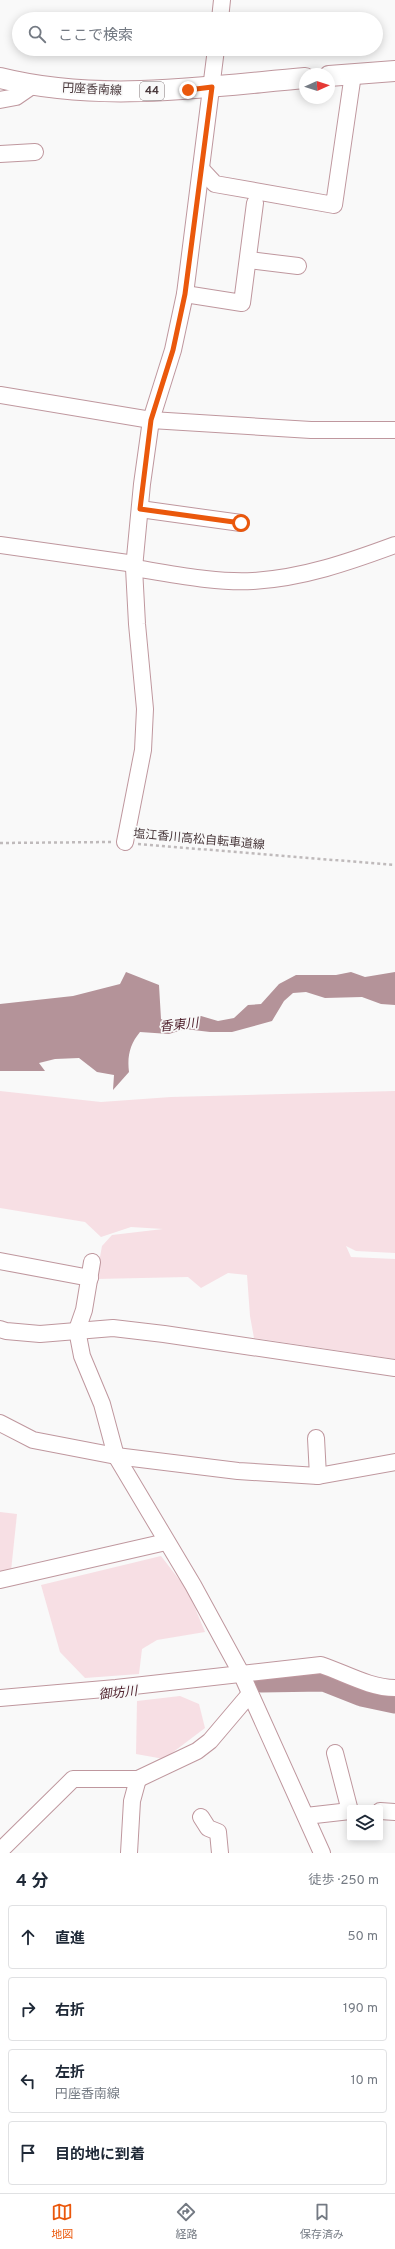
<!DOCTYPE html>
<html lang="ja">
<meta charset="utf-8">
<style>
body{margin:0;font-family:Overpass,"Noto Sans JP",sans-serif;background:#f6f6f7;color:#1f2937}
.controls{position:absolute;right:12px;bottom:12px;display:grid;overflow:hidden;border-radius:4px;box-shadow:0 2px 10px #0003}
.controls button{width:36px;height:36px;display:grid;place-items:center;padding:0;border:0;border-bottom:1px solid #e0e1e3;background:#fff;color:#1f2937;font:20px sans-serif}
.compass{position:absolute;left:299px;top:68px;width:36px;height:36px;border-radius:50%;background:#fff;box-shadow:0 2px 10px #0003;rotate:87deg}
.stop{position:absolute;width:12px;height:12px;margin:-9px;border:3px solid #ea580c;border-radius:50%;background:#fff}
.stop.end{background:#ea580c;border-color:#fff;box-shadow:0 1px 4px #0008}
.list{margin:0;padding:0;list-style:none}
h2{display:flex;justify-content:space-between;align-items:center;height:52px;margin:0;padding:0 16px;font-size:17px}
h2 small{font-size:13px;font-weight:400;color:#747a83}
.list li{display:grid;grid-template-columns:26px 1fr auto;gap:12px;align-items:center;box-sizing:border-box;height:64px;margin:0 8px 8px;padding:0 8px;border:1px solid #e0e1e3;border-radius:4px}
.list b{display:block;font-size:15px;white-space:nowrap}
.list p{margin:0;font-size:13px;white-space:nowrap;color:#747a83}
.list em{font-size:13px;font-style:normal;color:#747a83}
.icon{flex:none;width:22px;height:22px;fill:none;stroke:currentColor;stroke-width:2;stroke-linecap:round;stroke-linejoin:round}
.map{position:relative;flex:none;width:395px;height:1853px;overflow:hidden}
.search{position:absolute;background:#fff;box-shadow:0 2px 10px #0003;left:12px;right:12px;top:12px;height:44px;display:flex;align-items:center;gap:10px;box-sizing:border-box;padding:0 14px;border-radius:22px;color:#747a83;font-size:15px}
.sheet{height:340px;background:#fff}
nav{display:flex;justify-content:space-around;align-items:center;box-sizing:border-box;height:56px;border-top:1px solid #e0e1e3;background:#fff;font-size:11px;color:#747a83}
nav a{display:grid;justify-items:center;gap:2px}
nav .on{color:#ea580c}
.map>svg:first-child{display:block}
</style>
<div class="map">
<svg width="395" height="1853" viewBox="0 0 395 1853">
<rect width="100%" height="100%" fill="#f9f9f9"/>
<g fill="#f7dfe4">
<polygon points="0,1091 101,1102 171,1097 395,1091 395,1253 356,1251 346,1246 351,1257 395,1259 395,1359 254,1338 250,1316 247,1275 228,1273 201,1288 188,1277 96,1279 102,1246 112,1235 163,1229 131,1227 101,1237 85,1222 0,1208"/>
<polygon points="0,1512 17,1514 11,1571 0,1573"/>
<polygon points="161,1556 188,1591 205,1632 157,1640 142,1649 139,1674 85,1678 60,1652 41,1585"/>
<polygon points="180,1696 199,1704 205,1728 164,1759 136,1754 137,1701"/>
</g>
<path fill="#b49399" d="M126 972 159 985 161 1019H185L201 1016 218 1021 234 1018 248 1005 261 1004 279 984 296 975H336L351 972 365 977 395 972V1005L381 1004 362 997 325 998 306 992 293 993 284 1001 272 1021 232 1032H210L185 1029 169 1034 140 1032C130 1044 127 1056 129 1072L113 1090 114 1075 97 1072 79 1058 55 1059 39 1063 45 1071H0V1004L73 996 120 984Z"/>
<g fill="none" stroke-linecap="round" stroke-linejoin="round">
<polyline stroke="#b49399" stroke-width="27" points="261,1679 324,1678 362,1693 395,1700"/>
<g stroke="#bf979e" stroke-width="18">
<g id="minor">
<polyline points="220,19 222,0"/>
<polyline points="0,100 16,97 32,86"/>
<polyline points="0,154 35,152"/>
<polyline points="201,169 215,184 334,205 353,74"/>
<polyline points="249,260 298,266"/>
<polyline points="185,294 242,303 255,203"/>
<polyline points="0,395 151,420 311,430 395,430"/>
<polyline points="140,509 241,523"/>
<polyline points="0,545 135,564"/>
<path d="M134 568C173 574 214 583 253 581 303 578 349 562 395 545"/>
<polyline points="125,842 143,750 145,709 137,624 134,568 142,484 151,420 173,350 185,294 216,49"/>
<polyline points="0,1261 90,1278"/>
<polyline points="92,1262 84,1310 77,1330 82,1356 102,1404 116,1456 193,1585 241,1673 322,1853"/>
<polyline points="0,1329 6,1331 40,1334 113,1328 164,1334 395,1368"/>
<polyline points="0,1423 33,1440 116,1456 238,1471 318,1476 395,1462"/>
<polyline points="316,1438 318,1476"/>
<polyline points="0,1580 166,1542"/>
<path d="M0 1698 116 1688 321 1665C345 1673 370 1688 395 1688"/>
<polyline points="335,1753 350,1811"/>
<polyline points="380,1811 395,1812"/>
<polyline points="306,1816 350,1811"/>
<polyline points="201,1817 208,1828 218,1832 220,1853"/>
<polyline points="0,1851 73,1779 138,1779 197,1751 210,1741 249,1695"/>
<polyline points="129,1853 132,1801 138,1779"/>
</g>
</g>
<g stroke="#bf979e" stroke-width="22">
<g id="major">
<polyline points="329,76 395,71"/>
<path d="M0 78C100 103 203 87 305 78"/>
</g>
</g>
<g stroke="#bfbabb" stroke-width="2.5" stroke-dasharray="3 3" stroke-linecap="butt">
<polyline points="0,843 112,842"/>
<polyline points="138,844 395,865"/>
</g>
<use href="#minor" stroke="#fff" stroke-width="16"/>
<use href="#major" stroke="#fff" stroke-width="20"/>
</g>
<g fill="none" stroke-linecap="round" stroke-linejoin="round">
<polyline stroke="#ea580c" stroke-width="5" points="188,90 212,87 185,294 173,350 151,420 140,509 241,523"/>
</g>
<g text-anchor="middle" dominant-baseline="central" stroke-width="3.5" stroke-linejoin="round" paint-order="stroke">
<rect fill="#f9f9f9" stroke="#7e7274" stroke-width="1" x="140" y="82" width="24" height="18" rx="3"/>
<g font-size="11" font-weight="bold" fill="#49383b">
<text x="152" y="91">44</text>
</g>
<g font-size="12" fill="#49383b" stroke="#f9f9f9">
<text transform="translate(92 90) rotate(3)">円座香南線</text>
<text transform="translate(199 840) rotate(5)">塩江香川高松自転車道線</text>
</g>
<g font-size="13" font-style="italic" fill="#50222e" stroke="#f9f9f9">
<text transform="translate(179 1026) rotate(-6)">香東川</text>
<text transform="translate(118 1694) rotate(-6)">御坊川</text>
</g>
</g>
</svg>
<div class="controls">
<button><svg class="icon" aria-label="layers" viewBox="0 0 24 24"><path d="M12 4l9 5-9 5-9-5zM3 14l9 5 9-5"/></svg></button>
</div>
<svg class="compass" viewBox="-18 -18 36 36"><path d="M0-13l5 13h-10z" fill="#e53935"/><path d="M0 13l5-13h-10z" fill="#747a83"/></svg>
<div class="stop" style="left:241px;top:523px"></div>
<div class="stop end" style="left:188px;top:90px"></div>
<div class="search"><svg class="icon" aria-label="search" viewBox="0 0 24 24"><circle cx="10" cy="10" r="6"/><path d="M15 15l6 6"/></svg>ここで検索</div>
</div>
<section class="sheet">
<h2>4 分<small>徒歩 · 250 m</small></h2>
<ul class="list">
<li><svg class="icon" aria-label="ahead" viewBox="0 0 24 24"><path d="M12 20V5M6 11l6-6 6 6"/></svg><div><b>直進</b></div><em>50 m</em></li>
<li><svg class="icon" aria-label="right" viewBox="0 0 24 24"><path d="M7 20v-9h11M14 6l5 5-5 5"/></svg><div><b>右折</b></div><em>190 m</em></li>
<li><svg class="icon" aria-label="left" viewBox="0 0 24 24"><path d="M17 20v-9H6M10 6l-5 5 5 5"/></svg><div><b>左折</b><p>円座香南線</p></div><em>10 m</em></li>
<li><svg class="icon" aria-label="arrive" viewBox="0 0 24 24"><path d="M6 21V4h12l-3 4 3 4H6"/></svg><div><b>目的地に到着</b></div></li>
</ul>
</section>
<nav>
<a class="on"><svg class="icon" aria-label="map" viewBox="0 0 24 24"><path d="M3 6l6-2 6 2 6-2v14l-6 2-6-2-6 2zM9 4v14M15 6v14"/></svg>地図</a>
<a><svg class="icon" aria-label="directions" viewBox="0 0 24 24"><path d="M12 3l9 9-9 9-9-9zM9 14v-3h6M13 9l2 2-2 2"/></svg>経路</a>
<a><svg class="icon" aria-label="saved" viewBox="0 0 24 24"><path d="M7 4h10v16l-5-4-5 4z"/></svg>保存済み</a>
</nav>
